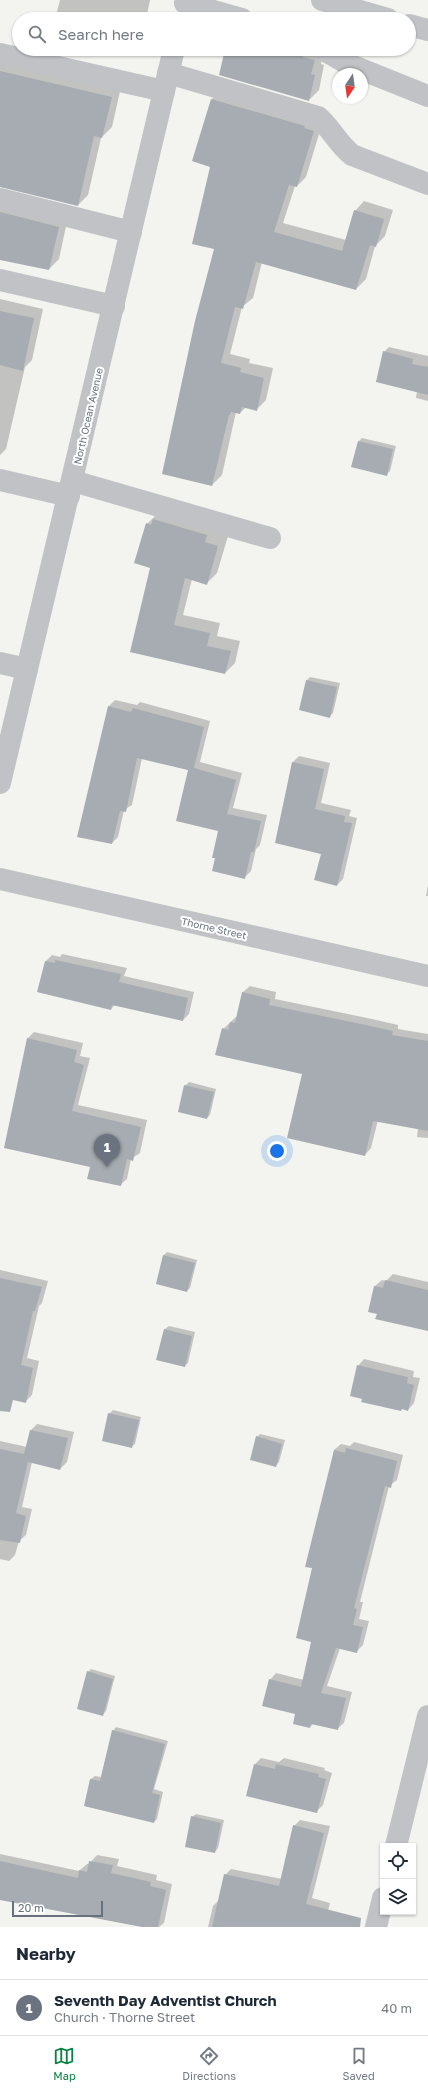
<!DOCTYPE html>
<meta charset="utf-8">
<style>
body{margin:0;font-family:"Golos Text",sans-serif;background:#f2f2f3;color:#1f2937}
.controls{position:absolute;right:12px;bottom:12px;display:grid;overflow:hidden;border-radius:0px;box-shadow:0 1px 3px #0004}
.controls button{width:36px;height:36px;display:grid;place-items:center;padding:0;border:0;border-bottom:1px solid #e0e1e3;background:#fff;color:#1f2937;font:20px sans-serif}
.compass{position:absolute;left:332px;top:68px;width:36px;height:36px;border-radius:50%;background:#fff;box-shadow:0 1px 3px #0004;rotate:193deg}
.scale{position:absolute;left:12px;bottom:10px;width:91px;box-sizing:border-box;padding-left:4px;border:2px solid #66717d;border-top:0;font-size:11px;line-height:14px;white-space:nowrap;color:#66717d;-webkit-text-stroke:3px #fff;paint-order:stroke}
.you{position:absolute;left:277px;top:1151px;width:14px;height:14px;margin:-10px;border:3px solid #fff;border-radius:50%;background:#1a73e8;box-shadow:0 0 0 6px #1a73e833}
.badge{display:grid;place-items:center;width:26px;height:26px;border-radius:50%;background:#0b8043;color:#fff;font-size:13px;font-weight:700}
.pin{position:absolute;translate:-50% -33px;filter:drop-shadow(0 1px 2px #0008)}
.pin::after{content:'';position:absolute;top:21px;width:14px;height:12px;background:inherit;clip-path:polygon(0 0,100% 0,50% 100%)}
.list{margin:0;padding:0;list-style:none}
h2{display:flex;justify-content:space-between;align-items:center;height:52px;margin:0;padding:0 16px;font-size:17px}
h2 small{font-size:13px;font-weight:400;color:#747a83}
.list li{display:grid;grid-template-columns:26px 1fr auto;gap:12px;align-items:center;box-sizing:border-box;height:56px;padding:0 16px;border-top:1px solid #e0e1e3}
.list b{display:block;font-size:15px;white-space:nowrap}
.list p{margin:0;font-size:13px;white-space:nowrap;color:#747a83}
.list em{font-size:13px;font-style:normal;color:#747a83}
.icon{flex:none;width:22px;height:22px;fill:none;stroke:currentColor;stroke-width:2;stroke-linecap:round;stroke-linejoin:round}
.map{position:relative;flex:none;width:428px;height:1927px;overflow:hidden}
.search{position:absolute;background:#fff;box-shadow:0 1px 3px #0004;left:12px;right:12px;top:12px;height:44px;display:flex;align-items:center;gap:10px;box-sizing:border-box;padding:0 14px;border-radius:22px;color:#747a83;font-size:15px}
.sheet{height:108px;background:#fff}
nav{display:flex;justify-content:space-around;align-items:center;box-sizing:border-box;height:56px;border-top:1px solid #e0e1e3;background:#fff;font-size:11px;color:#747a83}
nav a{display:grid;justify-items:center;gap:2px}
nav .on{color:#0b8043}
.map>svg:first-child{display:block}
</style>
<div class="map">
<svg width="428" height="1927" viewBox="0 0 428 1927">
<rect width="100%" height="100%" fill="#f3f4f0"/>
<g fill="#0003">
<polygon points="60,0 150,0 146,19 55,19"/>
<polygon points="226,49 324,50 321,64 324,65 319,90 309,100"/>
<polygon points="0,58 121,87 112,127 101,138 88,195 78,205 0,186"/>
<polygon points="221,90 323,121 306,177 297,186 295,186 283,223 346,240 355,211 364,201 393,210 385,236 375,246 366,279 356,289 262,262 253,298 242,307 230,354 250,359 249,363 273,368 266,400 256,410 246,407 240,413 236,412 222,475 212,485 215,248 211,166 193,161 212,99"/>
<polygon points="0,196 68,217 59,259 49,269 0,259"/>
<polygon points="0,299 43,309 32,360 25,367 6,449 0,455"/>
<polygon points="389,347 428,356 428,401 416,398 417,391 384,352"/>
<polygon points="362,438 396,446 390,471 386,475 359,441"/>
<polygon points="157,514 228,536 217,573 207,583 192,579 183,615 220,623 217,636 240,641 235,663 225,673 131,652 151,567 147,524"/>
<polygon points="310,677 340,683 333,713 329,717 306,681"/>
<polygon points="115,700 137,705 140,702 210,721 200,762 242,773 233,808 267,815 260,845 256,849 251,871 244,878 189,770 142,758 132,805 124,810 118,837 112,843 78,836 109,706"/>
<polygon points="299,756 330,763 321,803 351,810 349,816 357,818 343,879 337,885 322,854 276,842 293,762"/>
<polygon points="428,885 428,896 426,896"/>
<polygon points="62,954 127,968 124,976 194,992 189,1014 183,1020 115,1005 111,1009 38,992 46,961 52,955 60,957"/>
<polygon points="250,986 276,992 275,999 372,1019 398,1025 398,1029 428,1034 428,1138 417,1137 418,1128 378,1120 371,1148 365,1155 303,1073 223,1029 237,1016 243,992"/>
<polygon points="34,1032 83,1043 80,1056 90,1058 78,1105 147,1120 140,1153 131,1159 127,1179 120,1185 91,1166 28,1038"/>
<polygon points="189,1082 216,1089 210,1115 207,1118 185,1086"/>
<polygon points="167,1252 197,1260 190,1288 187,1291 157,1283 164,1255"/>
<polygon points="0,1270 48,1281 42,1303 39,1306 27,1358 39,1361 32,1395 25,1402 0,1396"/>
<polygon points="393,1274 428,1282 428,1330 378,1313 375,1286 382,1280 386,1281"/>
<polygon points="169,1326 195,1332 188,1363 184,1366 158,1360 165,1329"/>
<polygon points="364,1359 414,1371 413,1377 420,1378 414,1403 408,1410 358,1366"/>
<polygon points="113,1410 141,1417 135,1444 131,1447 109,1414"/>
<polygon points="37,1424 74,1432 67,1462 60,1469 32,1462 22,1507 32,1509 26,1535 19,1541 15,1555 9,1561 0,1559 0,1441 27,1447 31,1430"/>
<polygon points="260,1434 285,1440 279,1462 276,1466 257,1437"/>
<polygon points="354,1442 403,1455 397,1480 389,1486 360,1602 363,1602 359,1619 369,1621 363,1645 356,1652 340,1648 327,1686 352,1692 344,1723 337,1729 313,1724 310,1727 296,1714 270,1680 276,1673 304,1680 313,1641 313,1568 334,1450 341,1444 350,1446"/>
<polygon points="91,1669 115,1676 106,1711 102,1715 88,1672"/>
<polygon points="116,1727 168,1741 154,1789 163,1792 157,1819 154,1822 85,1806 91,1779 95,1776 101,1777 113,1731"/>
<polygon points="261,1758 279,1762 284,1758 325,1768 324,1770 332,1773 323,1805 316,1812 255,1764"/>
<polygon points="196,1814 224,1820 218,1848 215,1852 192,1817"/>
<polygon points="300,1820 330,1826 312,1898 330,1903 324,1927 208,1927 213,1906 219,1900 225,1875 231,1869 282,1879 294,1826"/>
<polygon points="0,1854 79,1871 87,1864 89,1864 97,1855 119,1859 117,1866 157,1875 156,1880 172,1884 164,1923 159,1927 145,1927 0,1899"/>
</g>
<g fill="#a6acb1">
<polygon points="225,49 305,49 303,57 315,60 311,74 315,75 309,101 219,75"/>
<polygon points="0,71 112,97 102,138 94,136 78,206 0,187"/>
<polygon points="211,99 305,126 304,128 314,131 297,187 289,185 274,232 342,251 354,210 384,219 376,247 370,245 356,290 256,262 243,309 235,307 221,363 241,368 240,372 264,378 257,411 242,407 240,414 231,412 230,415 229,415 212,486 162,474 195,321 214,249 192,244 210,167 192,161"/>
<polygon points="0,212 59,227 49,270 0,260"/>
<polygon points="0,311 34,318 23,371 0,365"/>
<polygon points="383,351 413,359 412,364 428,367 428,395 376,382"/>
<polygon points="358,441 393,449 387,476 351,467"/>
<polygon points="153,519 207,535 205,542 218,546 207,585 185,578 174,625 210,633 207,646 231,651 225,674 130,652 150,568 134,563 146,523 151,525"/>
<polygon points="306,680 337,687 330,718 299,710"/>
<polygon points="108,706 131,712 133,708 204,727 194,768 236,780 227,814 261,821 254,852 251,852 245,879 212,871 215,858 212,858 218,831 176,821 188,770 137,758 126,812 120,811 112,844 77,837"/>
<polygon points="292,762 324,769 315,809 345,816 344,822 352,823 337,886 314,880 321,854 275,843"/>
<polygon points="55,960 121,974 119,982 188,998 183,1021 112,1005 111,1010 37,992 45,961 55,963"/>
<polygon points="242,992 270,999 269,1005 366,1025 393,1031 392,1035 428,1041 428,1131 373,1121 365,1156 287,1138 302,1074 215,1055 222,1028 228,1030 230,1022 235,1023"/>
<polygon points="27,1038 77,1050 74,1062 84,1065 72,1111 141,1127 133,1161 127,1159 121,1186 87,1179 90,1167 4,1148"/>
<polygon points="184,1085 214,1092 207,1119 178,1112"/>
<polygon points="163,1255 195,1263 187,1292 156,1284"/>
<polygon points="0,1278 42,1287 35,1311 33,1311 21,1365 33,1368 26,1403 13,1400 10,1412 0,1411"/>
<polygon points="385,1280 428,1290 428,1331 375,1319 377,1314 368,1312 374,1286 383,1288"/>
<polygon points="164,1329 192,1336 185,1367 156,1360"/>
<polygon points="357,1365 408,1377 407,1383 414,1385 408,1411 402,1409 401,1411 361,1402 362,1399 350,1396"/>
<polygon points="108,1413 139,1420 132,1448 102,1441"/>
<polygon points="30,1430 68,1438 60,1470 28,1462 16,1513 26,1516 20,1543 0,1540 0,1449 24,1454"/>
<polygon points="256,1436 282,1444 276,1467 250,1460"/>
<polygon points="346,1448 397,1461 391,1488 385,1486 354,1608 357,1609 353,1625 363,1627 357,1653 336,1648 321,1693 346,1698 338,1730 311,1724 310,1728 293,1724 295,1714 262,1706 269,1679 301,1687 311,1642 296,1638 312,1568 305,1567 334,1450 345,1453"/>
<polygon points="87,1671 113,1679 103,1716 77,1709"/>
<polygon points="112,1730 165,1744 152,1793 160,1795 154,1823 84,1806 90,1779 100,1781"/>
<polygon points="254,1764 275,1769 276,1764 319,1774 318,1777 326,1779 317,1813 246,1796"/>
<polygon points="191,1816 221,1823 215,1853 185,1847"/>
<polygon points="293,1825 324,1833 306,1904 361,1918 360,1927 212,1927 224,1874 279,1886"/>
<polygon points="0,1861 78,1878 79,1870 87,1872 89,1861 113,1865 111,1873 151,1882 150,1886 166,1890 158,1927 142,1927 0,1900"/>
</g>
<g fill="none" stroke-linecap="round" stroke-linejoin="round">
<g stroke="#c0c2c5" stroke-width="22">
<polyline points="322,0 388,19"/>
<polyline points="185,3 242,19"/>
<polyline points="409,25 428,30"/>
<polyline points="322,49 348,64 428,96"/>
<polyline points="0,54 164,91"/>
<path d="M168 73 318 117C331 128 338 144 352 155L428 184"/>
<polyline points="0,199 131,232"/>
<polyline points="0,280 114,306"/>
<polyline points="0,480 69,496"/>
<polyline points="73,481 270,538"/>
<polyline points="0,663 27,669"/>
<polyline points="0,783 174,49"/>
<polyline points="0,879 428,976"/>
<polyline points="396,1846 428,1716"/>
<polyline points="376,1927 383,1898"/>
</g>
</g>
<g text-anchor="middle" dominant-baseline="central" stroke-width="4" stroke-linejoin="round" paint-order="stroke">
<g font-size="10" fill="#66717d" stroke="#fff">
<text transform="translate(88 416) rotate(-77)">North Ocean Avenue</text>
<text transform="translate(214 928) rotate(13)">Thorne Street</text>
</g>
</g>
</svg>
<div class="controls">
<button><svg class="icon" aria-label="locate" viewBox="0 0 24 24"><circle cx="12" cy="12" r="6"/><path d="M12 2v4M12 18v4M2 12h4M18 12h4"/></svg></button>
<button><svg class="icon" aria-label="layers" viewBox="0 0 24 24"><path d="M12 4l9 5-9 5-9-5zM3 14l9 5 9-5"/></svg></button>
</div>
<svg class="compass" viewBox="-18 -18 36 36"><path d="M0-13l5 13h-10z" fill="#e53935"/><path d="M0 13l5-13h-10z" fill="#747a83"/></svg>
<div class="scale">20 m</div>
<div class="you"></div>
<div class="pin badge" style="left:107px;top:1167px;background:#6b7280">1</div>
<div class="search"><svg class="icon" aria-label="search" viewBox="0 0 24 24"><circle cx="10" cy="10" r="6"/><path d="M15 15l6 6"/></svg>Search here</div>
</div>
<section class="sheet">
<h2>Nearby<small></small></h2>
<ul class="list">
<li><span class="badge" style="background:#6b7280">1</span><div><b>Seventh Day Adventist Church</b><p>Church · Thorne Street</p></div><em>40 m</em></li>
</ul>
</section>
<nav>
<a class="on"><svg class="icon" aria-label="map" viewBox="0 0 24 24"><path d="M3 6l6-2 6 2 6-2v14l-6 2-6-2-6 2zM9 4v14M15 6v14"/></svg>Map</a>
<a><svg class="icon" aria-label="directions" viewBox="0 0 24 24"><path d="M12 3l9 9-9 9-9-9zM9 14v-3h6M13 9l2 2-2 2"/></svg>Directions</a>
<a><svg class="icon" aria-label="saved" viewBox="0 0 24 24"><path d="M7 4h10v16l-5-4-5 4z"/></svg>Saved</a>
</nav>
